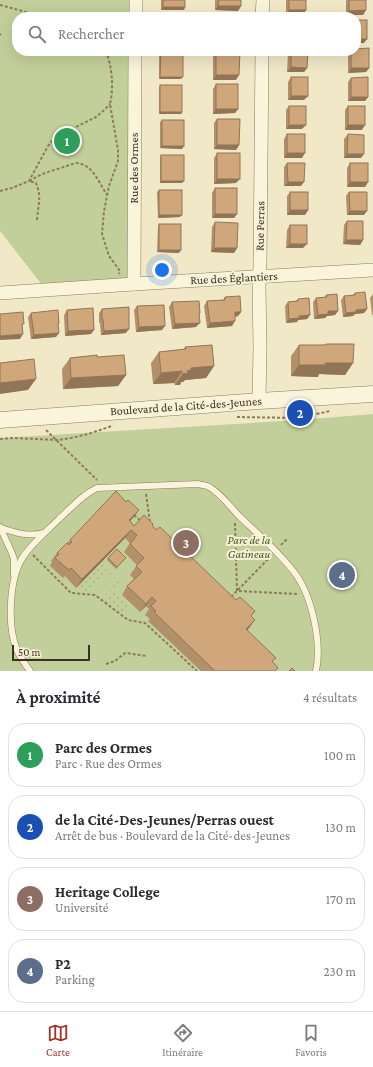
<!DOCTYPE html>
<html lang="fr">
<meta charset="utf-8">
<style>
body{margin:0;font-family:"Crimson Pro",serif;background:#f7f7f7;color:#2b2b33}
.scale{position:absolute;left:12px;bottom:10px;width:78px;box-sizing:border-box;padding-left:4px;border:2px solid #3c311f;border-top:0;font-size:11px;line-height:14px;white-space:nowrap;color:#3c311f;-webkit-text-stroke:3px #f7f1d7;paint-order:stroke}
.you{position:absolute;left:162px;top:270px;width:14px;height:14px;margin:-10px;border:3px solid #fff;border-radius:50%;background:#1a73e8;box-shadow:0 0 0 6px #1a73e833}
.badge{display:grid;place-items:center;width:26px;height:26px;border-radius:50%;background:#9e3529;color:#fff;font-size:13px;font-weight:700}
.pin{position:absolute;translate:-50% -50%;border:2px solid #fff;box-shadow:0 1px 4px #0006}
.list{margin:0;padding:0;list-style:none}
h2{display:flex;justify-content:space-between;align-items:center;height:52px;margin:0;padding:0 16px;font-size:17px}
h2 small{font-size:13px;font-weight:400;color:#7c7c81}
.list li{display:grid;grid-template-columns:26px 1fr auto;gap:12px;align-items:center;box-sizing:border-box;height:64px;margin:0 8px 8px;padding:0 8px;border:1px solid #e1e1e2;border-radius:16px}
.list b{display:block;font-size:15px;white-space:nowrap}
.list p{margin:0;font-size:13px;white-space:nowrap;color:#7c7c81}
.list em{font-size:13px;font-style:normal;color:#7c7c81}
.icon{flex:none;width:22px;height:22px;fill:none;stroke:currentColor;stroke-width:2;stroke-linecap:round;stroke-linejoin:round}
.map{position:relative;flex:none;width:373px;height:671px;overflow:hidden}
.search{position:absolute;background:#fff;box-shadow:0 4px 16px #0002;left:12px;right:12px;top:12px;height:44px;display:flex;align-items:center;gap:10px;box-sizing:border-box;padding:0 14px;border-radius:16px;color:#7c7c81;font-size:15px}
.sheet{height:340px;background:#fff}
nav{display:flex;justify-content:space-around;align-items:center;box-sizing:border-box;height:56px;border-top:1px solid #e1e1e2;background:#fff;font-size:11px;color:#7c7c81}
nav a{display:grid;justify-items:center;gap:2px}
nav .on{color:#9e3529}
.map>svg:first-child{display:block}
</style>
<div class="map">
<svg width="373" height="671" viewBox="0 0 373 671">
<defs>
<pattern id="garden-dots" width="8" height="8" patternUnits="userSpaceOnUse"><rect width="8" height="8" fill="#c3cf9a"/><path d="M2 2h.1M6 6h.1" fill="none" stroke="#a8b284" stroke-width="1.8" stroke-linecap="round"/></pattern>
</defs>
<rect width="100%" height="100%" fill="#f0e8c7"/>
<g fill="#c3cf9a">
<polygon points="0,0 136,0 136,17 17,17 17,51 135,51 134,284 46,290 0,231"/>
<polygon points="373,414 373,671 0,671 0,438 300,420"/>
</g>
<polygon fill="url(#garden-dots)" points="102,561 123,581 114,591 131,607 122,616 101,600 118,581 106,570 89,592 86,592 78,586"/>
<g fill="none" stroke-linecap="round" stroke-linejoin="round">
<g stroke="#8d7b5b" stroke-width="7">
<g id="service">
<polyline points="0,527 11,551 14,559 14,575"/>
<path d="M1 528C16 533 29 537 44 533"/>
<path d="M30 671C25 664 20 657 17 650 7 626 9 578 23 557 32 543 47 531 59 519 71 508 82 495 97 488L198 484C201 485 204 485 207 486 218 490 232 509 240 517 258 534 279 552 294 572 312 595 322 643 316 671"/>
</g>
</g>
<g stroke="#8d7b5b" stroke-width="14">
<g id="minor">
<polyline points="136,17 136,0"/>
<polyline points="262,17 263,0"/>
<polyline points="134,284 135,51"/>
<polyline points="0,293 134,284 373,270"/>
<polyline points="259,401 260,347 259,287 260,265 262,51"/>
</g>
</g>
<g stroke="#8d7b5b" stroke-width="17">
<polyline id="tertiary" points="0,420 259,401 373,394"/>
</g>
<g stroke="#8d7b5b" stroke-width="2" stroke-dasharray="3 2" stroke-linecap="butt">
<polyline points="0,5 45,17"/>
<polyline points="0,35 1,34"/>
<path d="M106 51C112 67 114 87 110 104L118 150V161L109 186 104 211 102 234 109 256 120 271 119 274"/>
<polyline points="0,191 12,188 29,181 48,146 52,141 62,134 96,117 103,111 110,104"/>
<path d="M37 220C38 205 42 197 36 183L29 181 42 174 76 163C93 164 99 183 107 195"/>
<polyline points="237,417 298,418 330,411"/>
<polyline points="46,430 97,480"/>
<polyline points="0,439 13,438 59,440 71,438 88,434 112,426"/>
<polyline points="146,494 150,522"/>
<polyline points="134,515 141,521"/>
<polyline points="235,523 237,591 297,594"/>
<polyline points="281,545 287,539"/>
<polyline points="33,555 71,593 95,595 128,620 145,623 197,671"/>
<polyline points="231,597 271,556"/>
<polyline points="106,664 115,661 125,653 147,656"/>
</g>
<use href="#service" stroke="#faf4db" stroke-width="6"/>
<use href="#minor" stroke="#faf4db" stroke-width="13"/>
<use href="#tertiary" stroke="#faf4db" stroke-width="16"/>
</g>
<g fill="#b2906a">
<polygon points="161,0 185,0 184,10 161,10"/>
<polygon points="215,0 241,0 241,6 238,11 215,10"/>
<polygon points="286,0 306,0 303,15 286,14"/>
<polygon points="346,0 366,0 366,10 363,15 346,15"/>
<polygon points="161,51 181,79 159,79 159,53"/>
<polygon points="215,51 216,51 236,80 213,80 213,54"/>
<polygon points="290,51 291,51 307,68 304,72 287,72 288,53"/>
<polygon points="349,51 356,51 369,68 366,72 348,73 348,53"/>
<polygon points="291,77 304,100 288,100 288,82"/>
<polygon points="351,78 368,97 365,101 348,101 348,82"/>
<polygon points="216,84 238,109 235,113 213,114 213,89"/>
<polygon points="160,85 182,112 181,114 159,114 159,88"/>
<polygon points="289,106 302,129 286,129 286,110"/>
<polygon points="348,106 362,130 345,130 345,110"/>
<polygon points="217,119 239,145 236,150 214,149 214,123"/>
<polygon points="162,120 182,149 160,148 160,122"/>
<polygon points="287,134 302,158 284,158 284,139"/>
<polygon points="348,134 361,158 344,158 344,139"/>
<polygon points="217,153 236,183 214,184 214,158"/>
<polygon points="161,155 182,183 160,183 160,157"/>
<polygon points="287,163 301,186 284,186 284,167"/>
<polygon points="350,163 368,182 365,187 347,187 347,168"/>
<polygon points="215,188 237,214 234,218 212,218 212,193"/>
<polygon points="159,190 180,217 158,218 157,192"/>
<polygon points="290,192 308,210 305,215 287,215 287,196"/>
<polygon points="349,192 364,215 347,215 346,196"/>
<polygon points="347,221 363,240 360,245 343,244 344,225"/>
<polygon points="215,222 237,248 234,253 211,252 212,227"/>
<polygon points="159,224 179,253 157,252 158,226"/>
<polygon points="290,225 303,248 286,248 287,230"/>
<polygon points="355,293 367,309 364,313 355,314 353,316 343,317 341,300 344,296 353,295"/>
<polygon points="373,294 373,315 372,315 370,298"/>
<polygon points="326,295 338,311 335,315 327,316 325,318 314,319 313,302 316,298 325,297"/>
<polygon points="225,297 241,312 238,316 235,317 232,326 207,328 204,306 207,301 223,300"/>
<polygon points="298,299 310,315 307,319 298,320 297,322 286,323 285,306 288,302 296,301"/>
<polygon points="172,302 200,313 199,314 196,327 172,329 169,307"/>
<polygon points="137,306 162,330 136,332 134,310"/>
<polygon points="102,309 126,333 101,335 100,323 99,323 99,313"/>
<polygon points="67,310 94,330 91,334 65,336 64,315"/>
<polygon points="31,313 59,323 58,325 56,337 31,339 28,317"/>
<polygon points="326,344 353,363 345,375 319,374 318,377 291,376 291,356 299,345 325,345"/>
<polygon points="185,347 214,366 206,378 185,380 183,382 181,382 180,385 175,385 174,383 153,384 151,363 159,352 184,349"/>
<polygon points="97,357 126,375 118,386 63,389 62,369 70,358"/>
<polygon points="126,502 139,510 130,521 134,526 152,526 251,617 249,628 247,630 273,662 276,671 201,671 148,621 150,619 145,615 149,609 146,606 140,612 122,595 127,586 134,579 130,575 137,565 124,552 130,543 125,538 76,588 65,576 63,578 50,566 52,562 51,561 57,553 70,540"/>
<polygon points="108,558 124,560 116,569 107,560"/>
</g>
<g fill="#917556">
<polygon points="218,6 241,6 238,11 215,10"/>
<polygon points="163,7 185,7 184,10 161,10"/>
<polygon points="289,10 306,10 303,15 286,14"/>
<polygon points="366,10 363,15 346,15 349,11"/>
<polygon points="356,39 367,39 364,43 356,43"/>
<polygon points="291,67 307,68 304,72 287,72"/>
<polygon points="351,68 369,68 366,72 348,73"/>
<polygon points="216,75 239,75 236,80 213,80"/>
<polygon points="160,77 183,77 181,79 159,79"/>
<polygon points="291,96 308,96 304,100 288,100"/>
<polygon points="351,97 368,97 365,101 348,101"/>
<polygon points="216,109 238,109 235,113 213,114"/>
<polygon points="160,112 182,112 181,114 159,114"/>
<polygon points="289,125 306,125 302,129 286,129"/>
<polygon points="348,125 365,125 362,130 345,130"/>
<polygon points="217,145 239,145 236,150 214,149"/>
<polygon points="162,146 184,146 182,149 160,148"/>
<polygon points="287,153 305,153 302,158 284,158"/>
<polygon points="347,154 364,154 361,158 344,158"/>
<polygon points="217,179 240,179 236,183 214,184"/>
<polygon points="161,181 184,181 182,183 160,183"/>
<polygon points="288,182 304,182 301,186 284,186"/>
<polygon points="350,182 368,182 365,187 347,187"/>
<polygon points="290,210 308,210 305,215 287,215"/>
<polygon points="350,211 367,211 364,215 347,215"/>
<polygon points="215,214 237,214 234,218 212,218"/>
<polygon points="159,215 182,215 180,217 158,218"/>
<polygon points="346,240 363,240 360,245 343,244"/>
<polygon points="290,244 307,244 303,248 286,248"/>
<polygon points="214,248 237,248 234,253 211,252"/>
<polygon points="159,250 181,250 179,253 157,252"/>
<polygon points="367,309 364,313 355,314 353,316 343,317 346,313 356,310"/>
<polygon points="328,311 338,311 335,315 327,316 325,318 314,319 318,315"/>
<polygon points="235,312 241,312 238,316 231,317"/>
<polygon points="310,315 307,319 298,320 297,322 286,323 289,319 299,316"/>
<polygon points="235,321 232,326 207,328 210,323"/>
<polygon points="200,323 196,327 172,329 175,324"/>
<polygon points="165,326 162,330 136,332 139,327"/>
<polygon points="129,329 126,333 101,335 104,331"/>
<polygon points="94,330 91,334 65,336 68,331"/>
<polygon points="59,333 56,337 31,339 34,335"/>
<polygon points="23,334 20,339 0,340 0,336"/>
<polygon points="325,363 353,363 345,375 319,374 318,377 291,376 299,365"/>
<polygon points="214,366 206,378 185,380 183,382 181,382 180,385 175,385 183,374 191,368"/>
<polygon points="182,371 174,383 153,384 161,373"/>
<polygon points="126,375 118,386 63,389 71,378"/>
<polygon points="36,379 28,390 0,394 0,383"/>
<polygon points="139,510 133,518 123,529 129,520"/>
<polygon points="131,530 125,538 76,588 82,579"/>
<polygon points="152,597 146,606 140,612 146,604"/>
<polygon points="255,620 249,628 240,638 246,629"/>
</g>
<g fill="#cfa77b" stroke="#917556">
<rect x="163" y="0" width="22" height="7"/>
<polygon points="219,0 241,0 241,6 218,6"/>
<rect x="289" y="0" width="17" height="10"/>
<polygon points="349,0 366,0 366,10 349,11"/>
<rect x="219" y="15" width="22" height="2"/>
<rect x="163" y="16" width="22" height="1"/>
<rect x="356" y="20" width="11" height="19"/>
<polygon points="369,48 369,68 351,68 351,51 356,51 356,49"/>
<polygon points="161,51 183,51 183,77 160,77"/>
<polygon points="216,51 240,51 239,75 216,75"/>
<polygon points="291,51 308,51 307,68 291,67"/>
<rect x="291" y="77" width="17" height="19"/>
<polygon points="368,77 368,97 351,97 351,78"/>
<rect x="216" y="84" width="22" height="25"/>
<rect x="160" y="85" width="22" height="27"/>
<rect x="289" y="106" width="17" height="19"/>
<rect x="348" y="106" width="17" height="19"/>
<polygon points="217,119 240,119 239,145 217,145"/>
<rect x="162" y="120" width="22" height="26"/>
<rect x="287" y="134" width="18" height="19"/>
<polygon points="348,134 364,135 364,154 347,154"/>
<rect x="217" y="153" width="23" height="26"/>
<rect x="161" y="155" width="23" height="26"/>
<polygon points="287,163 305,163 304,182 288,182"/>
<rect x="350" y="163" width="18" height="19"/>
<rect x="215" y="188" width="22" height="26"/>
<rect x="159" y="190" width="23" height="25"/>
<rect x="290" y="192" width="18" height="18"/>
<polygon points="349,192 367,192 367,211 350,211"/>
<polygon points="347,221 363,221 363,240 346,240"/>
<polygon points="215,222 238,223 237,248 214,248"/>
<rect x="159" y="224" width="22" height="26"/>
<rect x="290" y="225" width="17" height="19"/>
<polygon points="365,292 367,309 356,310 356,312 346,313 344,296 355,295 355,293"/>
<polygon points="337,294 338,311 328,311 328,314 318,315 316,298 327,297 326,295"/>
<polygon points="240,296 241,312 235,312 235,321 210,323 207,301 225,300 225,297"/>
<polygon points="309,298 310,315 299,316 300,318 289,319 288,302 298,301 298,299"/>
<polygon points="199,301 200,313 199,313 200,323 175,324 172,302"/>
<polygon points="164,305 165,326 139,327 137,306"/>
<polygon points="129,307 129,329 104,331 103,319 102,319 102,309"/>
<polygon points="93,308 94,330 68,331 67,310"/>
<polygon points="58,310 59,323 58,323 59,333 34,335 31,313"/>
<polygon points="23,312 24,324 22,324 23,334 0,336 0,314"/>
<polygon points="326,344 354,344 353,363 325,363 326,365 299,365 299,345 326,345"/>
<polygon points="212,345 214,366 191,368 191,370 187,371 188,373 183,374 182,371 161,373 159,352 186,349 185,347"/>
<polygon points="97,355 97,357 124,355 126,375 71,378 70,358"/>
<polygon points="34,359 36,379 0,383 0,363"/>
<polygon points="116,491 126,502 128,500 139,510 129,520 134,526 144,515 153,524 152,525 156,530 160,527 236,600 240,597 255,611 251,616 255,620 246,629 276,658 272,661 278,668 275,671 215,671 154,612 156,611 151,606 156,601 152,597 146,604 127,586 142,572 136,566 144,558 130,544 137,535 131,530 82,579 71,568 69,570 55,558 59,554 57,553 67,543 69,545 72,542 70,540"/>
<polygon points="117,549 126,558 117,567 108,558"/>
<polygon points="292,668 295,671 289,671"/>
</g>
<g text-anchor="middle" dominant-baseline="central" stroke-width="4" stroke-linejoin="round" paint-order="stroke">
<g font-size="12" fill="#3c311f" stroke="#f7f1d7">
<text transform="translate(134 168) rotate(-90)">Rue des Ormes</text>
<text transform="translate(260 226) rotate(-89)">Rue Perras</text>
<text transform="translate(234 278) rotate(-3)">Rue des Églantiers</text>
<text transform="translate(186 406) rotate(-4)">Boulevard de la Cité-des-Jeunes</text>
</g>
<g font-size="12" font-style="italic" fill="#475a25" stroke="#f7f1d7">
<text x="249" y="540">Parc de la<tspan x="249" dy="14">Gatineau</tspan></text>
</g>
</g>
</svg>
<div class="scale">50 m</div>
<div class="you"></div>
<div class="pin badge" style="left:67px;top:141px;background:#2e9e5b">1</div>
<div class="pin badge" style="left:300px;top:413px;background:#1a4fb4">2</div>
<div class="pin badge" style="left:186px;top:543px;background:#8d6e63">3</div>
<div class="pin badge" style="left:342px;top:575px;background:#5c6f8a">4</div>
<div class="search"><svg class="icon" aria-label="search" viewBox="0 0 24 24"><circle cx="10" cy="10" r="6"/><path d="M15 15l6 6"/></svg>Rechercher</div>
</div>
<section class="sheet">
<h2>À proximité<small>4 résultats</small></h2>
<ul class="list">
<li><span class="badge" style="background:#2e9e5b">1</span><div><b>Parc des Ormes</b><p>Parc · Rue des Ormes</p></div><em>100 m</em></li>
<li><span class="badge" style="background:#1a4fb4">2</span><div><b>de la Cité-Des-Jeunes/Perras ouest</b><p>Arrêt de bus · Boulevard de la Cité-des-Jeunes</p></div><em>130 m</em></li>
<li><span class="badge" style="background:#8d6e63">3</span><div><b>Heritage College</b><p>Université</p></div><em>170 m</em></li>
<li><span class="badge" style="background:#5c6f8a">4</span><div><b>P2</b><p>Parking</p></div><em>230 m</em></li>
</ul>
</section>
<nav>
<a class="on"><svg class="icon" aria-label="map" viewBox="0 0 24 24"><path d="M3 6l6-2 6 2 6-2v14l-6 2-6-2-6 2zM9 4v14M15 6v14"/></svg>Carte</a>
<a><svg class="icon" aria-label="directions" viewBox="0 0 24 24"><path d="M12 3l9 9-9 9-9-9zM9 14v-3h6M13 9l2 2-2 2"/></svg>Itinéraire</a>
<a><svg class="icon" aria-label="saved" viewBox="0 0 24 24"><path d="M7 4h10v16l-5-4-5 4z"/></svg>Favoris</a>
</nav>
